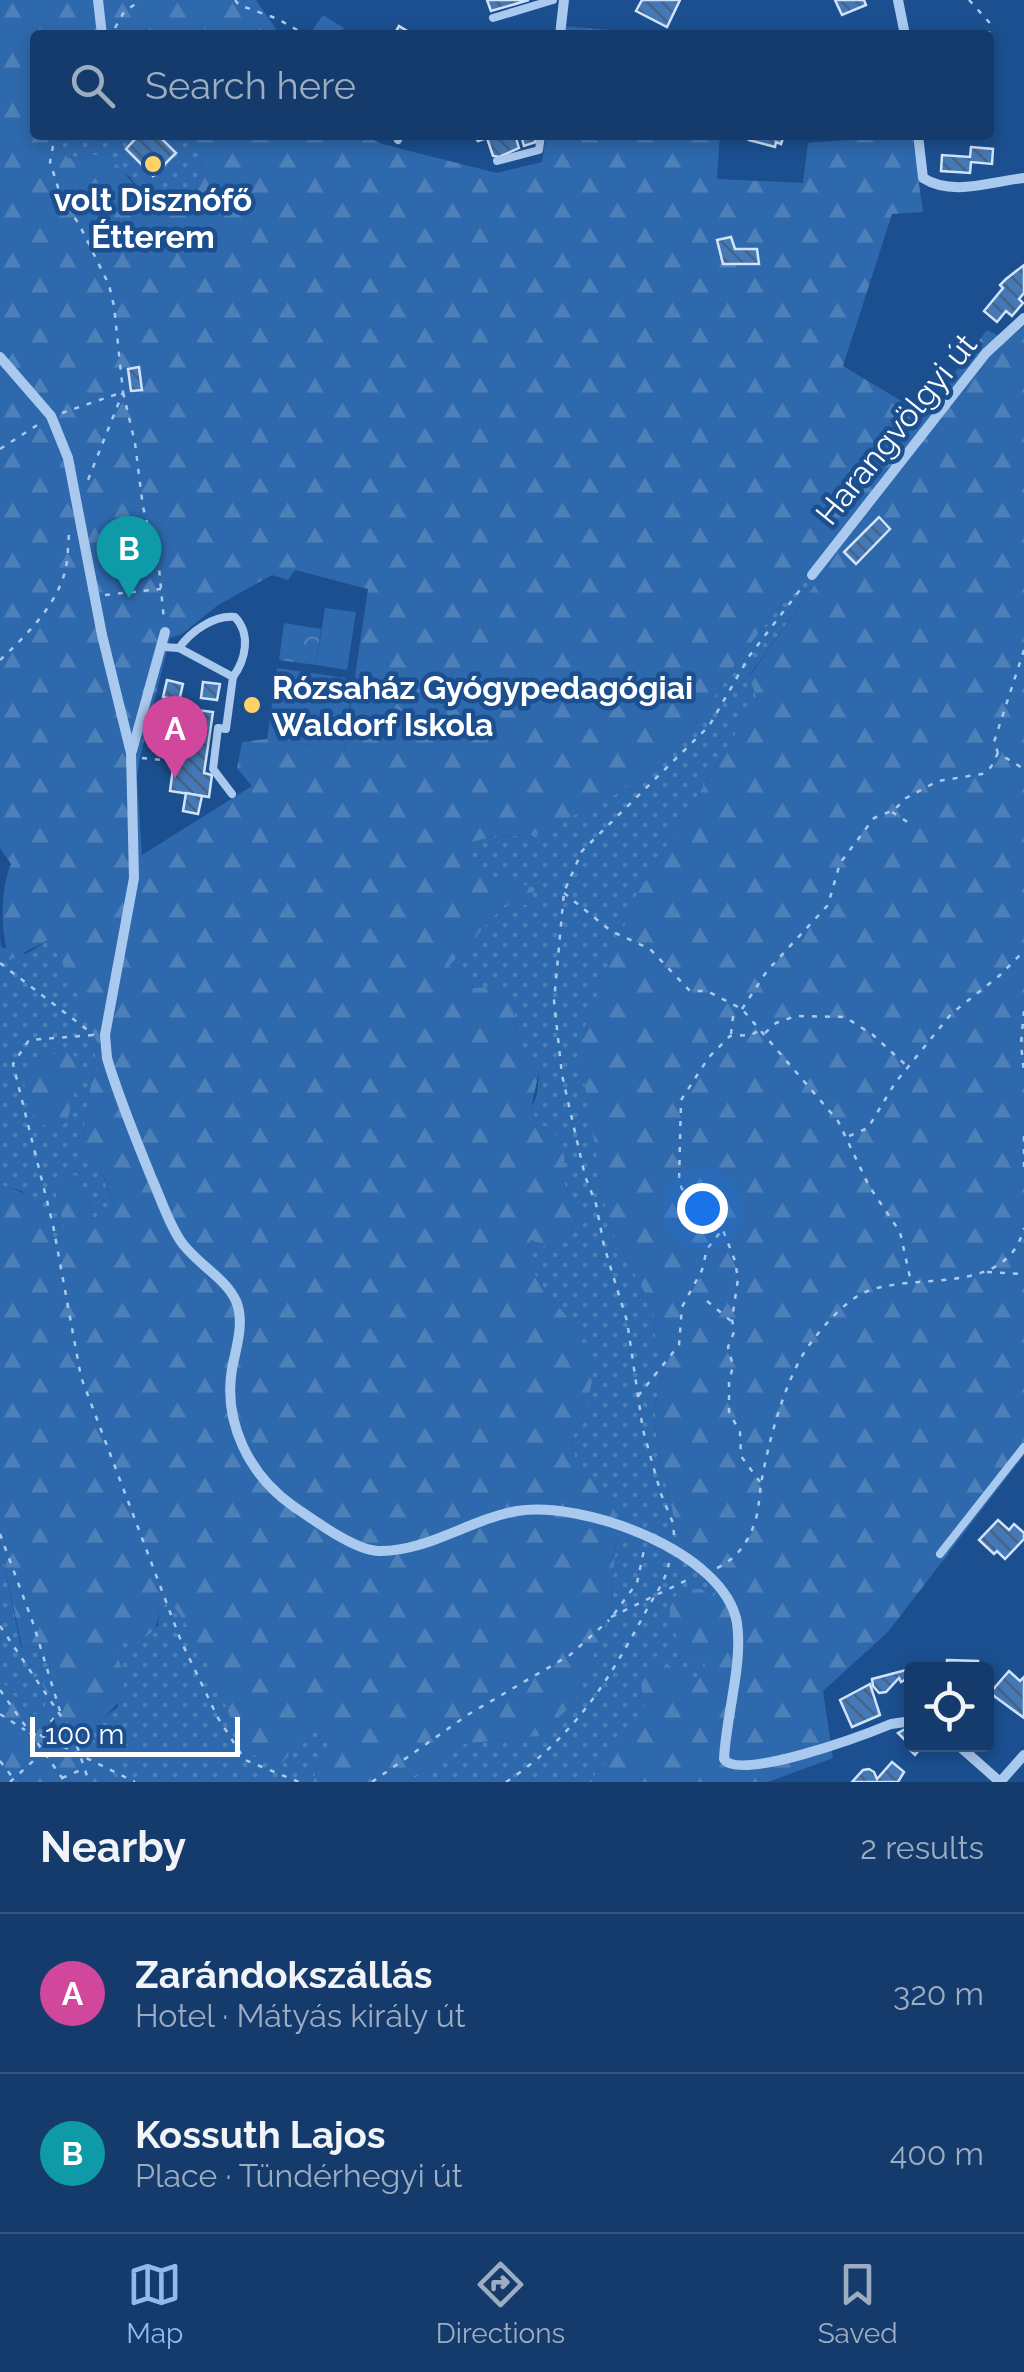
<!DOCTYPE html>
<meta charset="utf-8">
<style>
body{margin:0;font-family:Raleway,sans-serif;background:#214673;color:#f1f3f6}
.controls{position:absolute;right:30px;bottom:30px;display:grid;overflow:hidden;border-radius:10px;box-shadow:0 5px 15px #0003}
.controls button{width:90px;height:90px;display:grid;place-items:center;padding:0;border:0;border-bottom:2px solid #33557e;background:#143b6b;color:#f1f3f6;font:50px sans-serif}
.scale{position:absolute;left:30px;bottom:25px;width:210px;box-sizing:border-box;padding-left:10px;border:5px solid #fff;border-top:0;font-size:28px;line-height:35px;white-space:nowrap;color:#fff;-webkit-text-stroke:8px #1b4f8f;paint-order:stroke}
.you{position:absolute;left:702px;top:1208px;width:35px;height:35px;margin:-25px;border:8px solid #fff;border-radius:50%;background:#1a73e8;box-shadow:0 0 0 15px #1a73e833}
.badge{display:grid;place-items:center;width:65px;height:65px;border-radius:50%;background:#90b9f0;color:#fff;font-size:32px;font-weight:700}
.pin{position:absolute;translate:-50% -82px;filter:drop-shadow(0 2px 5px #0008)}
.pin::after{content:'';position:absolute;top:52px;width:35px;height:30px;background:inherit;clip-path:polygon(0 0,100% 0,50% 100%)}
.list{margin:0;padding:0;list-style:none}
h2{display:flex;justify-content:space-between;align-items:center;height:130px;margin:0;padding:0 40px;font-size:42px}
h2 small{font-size:32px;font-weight:400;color:#9dadc1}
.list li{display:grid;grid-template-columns:65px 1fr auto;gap:30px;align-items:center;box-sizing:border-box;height:160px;padding:0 40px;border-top:2px solid #33557e}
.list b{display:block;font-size:38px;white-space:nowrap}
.list p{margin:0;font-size:32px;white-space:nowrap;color:#9dadc1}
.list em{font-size:32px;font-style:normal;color:#9dadc1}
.icon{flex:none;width:55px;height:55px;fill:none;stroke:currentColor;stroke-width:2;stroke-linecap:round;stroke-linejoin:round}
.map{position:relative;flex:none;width:1024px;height:1782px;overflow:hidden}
.search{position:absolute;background:#143b6b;box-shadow:0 5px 15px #0003;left:30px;right:30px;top:30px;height:110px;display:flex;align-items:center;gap:25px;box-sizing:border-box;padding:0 35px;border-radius:10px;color:#9dadc1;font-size:38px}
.sheet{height:450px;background:#143b6b}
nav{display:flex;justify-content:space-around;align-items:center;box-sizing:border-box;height:140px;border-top:2px solid #33557e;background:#143b6b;font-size:28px;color:#9dadc1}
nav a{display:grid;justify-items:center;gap:5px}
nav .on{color:#90b9f0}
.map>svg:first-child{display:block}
</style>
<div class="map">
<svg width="1024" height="1782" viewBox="0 0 1024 1782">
<defs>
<pattern id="grass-dots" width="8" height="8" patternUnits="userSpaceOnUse" patternTransform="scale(2.5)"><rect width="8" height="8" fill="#2e69ad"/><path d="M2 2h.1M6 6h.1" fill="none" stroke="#4d80b9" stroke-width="1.8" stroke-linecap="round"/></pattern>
<pattern id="forest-firs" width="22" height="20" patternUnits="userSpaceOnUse" patternTransform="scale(2.5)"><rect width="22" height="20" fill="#2e69ad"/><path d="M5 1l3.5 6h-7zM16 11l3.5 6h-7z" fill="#4d80b9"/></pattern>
<pattern id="park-crowns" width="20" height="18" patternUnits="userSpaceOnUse" patternTransform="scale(2.5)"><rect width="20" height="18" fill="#2e69ad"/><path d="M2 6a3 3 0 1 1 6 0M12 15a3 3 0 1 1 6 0" fill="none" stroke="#4d80b9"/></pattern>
<pattern id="building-back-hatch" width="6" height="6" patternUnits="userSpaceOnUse" patternTransform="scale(2.5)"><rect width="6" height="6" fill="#4478b7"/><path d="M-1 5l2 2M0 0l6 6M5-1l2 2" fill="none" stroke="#486282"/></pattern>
</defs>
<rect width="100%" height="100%" fill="#1b4f8f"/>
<g fill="url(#grass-dots)">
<polygon points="53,135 184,135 203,155 195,192 164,221 130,177 96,155 68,158"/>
<path d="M810 567 821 576 749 676 757 699 636 896 608 1224 654 1310 655 1338 670 1353C665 1372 654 1395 655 1414 655 1461 675 1502 678 1547L709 1569 718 1592 714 1598 704 1675 688 1684 668 1664 641 1682 646 1715 589 1782H404L464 1744 539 1736 573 1704 610 1613 618 1520 577 1466 571 1440 584 1417 588 1343 537 1279 525 1253 531 1240 552 1249 569 1237 578 1213 563 1181 564 1148 539 1126 531 1108 537 1095 540 1063H520L514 1009 475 988 448 966 504 905 535 889 489 875 471 864 467 842 495 836 534 835 690 734 738 660Z"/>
<polygon points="0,935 1,947 26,954 50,939 80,997 97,1043 81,1149 101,1170 114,1207 92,1219 87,1195 54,1186 66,1232 53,1239 22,1191 0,1185"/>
<polygon points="0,1544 21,1647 45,1648 51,1669 42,1675 48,1700 41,1714 30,1715 0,1679"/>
<path d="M170 1599C205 1646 222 1696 244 1750L317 1724 332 1739 318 1762 313 1782H117L87 1730 118 1707 113 1645 158 1626 159 1610Z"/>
</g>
<g fill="url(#forest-firs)" fill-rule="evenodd">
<path d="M0 0H256L280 35H35V135H53L68 158 96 155 111 157 164 221 195 192 203 155 184 135H363L382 144 497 173 542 162 546 135H720L717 179 803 183 808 143 912 135 923 212 892 214 843 366 923 414 987 330 1007 340 1024 326V1455L888 1632 823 1691 833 1758 768 1782H589L645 1715 641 1682 654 1656 668 1664 688 1683 704 1675 705 1660 689 1655 670 1626V1604L680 1590 701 1589 713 1597 717 1592 709 1569 678 1548C675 1502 655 1461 655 1415 654 1395 665 1372 670 1353L655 1338 654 1310 608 1224 578 1044 636 896 757 699 749 677 821 576 810 567 738 660 690 734 615 795 534 835 495 836 467 843 472 864 489 875 535 888 528 905H504L449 966 475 988 501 986 514 1009 520 1063H541L531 1108 539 1126H551L565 1148 563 1181 578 1213 569 1237 552 1249 531 1240 525 1253 537 1279 588 1343 592 1381 584 1417 571 1440 577 1466 609 1495 618 1520 610 1613 573 1704 539 1736 464 1744 404 1782H313L318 1762 331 1738 317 1725 278 1767 243 1750C222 1696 205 1646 169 1600L159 1610C157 1642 139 1638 113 1645 133 1692 125 1701 88 1730L117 1782H0V1679L30 1715 41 1714 48 1700 41 1675 51 1669 45 1648 22 1647 0 1544V1185C35 1194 43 1205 53 1238L65 1232 54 1186 57 1177 76 1175 87 1195 92 1219 114 1206 101 1170 81 1149 97 1043 80 998 50 939 10 960C0 934 0 889 11 864L0 848ZM295 570 368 589 344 750 267 739 242 742 237 768 252 786 142 855 137 777 140 758 170 638 182 634 218 605 272 575 288 580Z"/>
<polygon points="562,26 671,35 560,35"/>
<path d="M67 1052 79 1059 80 1071 67 1122 53 1131C36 1121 30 1113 26 1094 19 1061 38 1055 67 1052Z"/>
</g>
<polygon fill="url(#park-crowns)" points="284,623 321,629 316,665 279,660"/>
<g fill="#2e69ad">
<polygon points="323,15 344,28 339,35 309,35"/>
<polygon points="325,608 356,612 347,670 316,665"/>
<polygon points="277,668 353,679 344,750 267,739"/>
</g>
<g fill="url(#building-back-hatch)" stroke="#cfe3fa" stroke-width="2.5">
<polygon points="487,0 529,0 491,11"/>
<polygon points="642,0 680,0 667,27 636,11"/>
<polygon points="835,0 864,0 866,5 842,15"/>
<polygon points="399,26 414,35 394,35"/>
<polygon points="139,135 158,135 176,153 153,176 126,149"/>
<polygon points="473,135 515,135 519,148 499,157 493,156 487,138 478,141"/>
<polygon points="521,135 534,135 536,142 524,146"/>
<polygon points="750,135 784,135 781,144 776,142 775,147 749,140"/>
<polygon points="971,147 993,149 992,164 971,162 970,173 941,171 942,155 970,157"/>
<polygon points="731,237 735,249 757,249 759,264 723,264 717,240"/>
<polygon points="1024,265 1024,293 1019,299 1023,303 1012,316 1006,311 997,322 984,311 1003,288 1000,285 1006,279"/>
<polygon points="139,367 142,390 131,391 128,369"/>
<polygon points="879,517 890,529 856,564 844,552"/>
<polygon points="167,680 183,684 179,701 163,697"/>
<polygon points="203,682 220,684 217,700 201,698"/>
<polygon points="181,708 213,712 204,773 212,775 209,797 170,791"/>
<polygon points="186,793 202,796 198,814 183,811"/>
<polygon points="998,1520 1009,1530 1014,1524 1024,1533 1024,1539 1005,1559 997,1551 994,1554 979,1540"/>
<polygon points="947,1660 978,1661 978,1670 932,1670 932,1667 947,1667"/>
<polygon points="910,1669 912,1676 901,1682 899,1678 886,1692 879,1693 873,1686 872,1679"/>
<polygon points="1009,1671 1020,1681 1024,1677 1024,1718 990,1693"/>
<polygon points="870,1684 880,1715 852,1727 840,1700"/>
<polygon points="909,1727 912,1744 924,1744 915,1755 910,1750 913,1748 898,1733"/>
<polygon points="892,1762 904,1772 898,1782 852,1782 863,1770 869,1769 874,1772 877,1779"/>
</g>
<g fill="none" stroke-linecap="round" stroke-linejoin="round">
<g stroke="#a9c9ee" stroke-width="2.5" stroke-dasharray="5 8" stroke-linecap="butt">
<polyline points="235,0 239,5 278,19 306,35"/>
<polyline points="969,0 989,22 989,38"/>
<polyline points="115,28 124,12 141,0"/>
<polyline points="60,135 53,146 50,162 62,200 79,224 109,285 114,306 123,392 86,485"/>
<polyline points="62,413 123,392 135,443 143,507 159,568 164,620"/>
<polyline points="0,449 42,422"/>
<polyline points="105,595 161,589"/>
<polyline points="1024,650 994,742 998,753 1024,769"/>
<path d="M0 660C26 636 59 603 66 567 68 557 68 545 69 534"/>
<polyline points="142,758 171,761"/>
<polyline points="892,812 906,821 910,829"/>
<polyline points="564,893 611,931 650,949 690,991 707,991 742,1009 838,1121 869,1186 900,1232 911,1282"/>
<polyline points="0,963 94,1035"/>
<polyline points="742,1009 767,971 828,905 840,863 874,818 894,810 906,798 938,781 982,774 991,767 998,753"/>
<polyline points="1024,1011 1021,1043 1024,1074"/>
<polyline points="765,1033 776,1023 796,1016 845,1017 873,1035 908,1067"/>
<polyline points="731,1034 734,1008"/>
<polyline points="93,1035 29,1040 13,1064 53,1225 81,1377 181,1641 218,1718 245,1760 299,1782"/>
<polyline points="849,1136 868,1128 895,1083 951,1014 999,976 1024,951"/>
<polyline points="1024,1136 1024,1175"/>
<polyline points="987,1272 1024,1274"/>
<polyline points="707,1301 731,1321"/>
<polyline points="638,1396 679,1345 682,1307 702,1270 707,1249 722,1230"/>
<polyline points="760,1482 741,1456 740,1432 729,1412 729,1382 733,1366 728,1347 734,1332 732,1319 738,1279 735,1261 721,1225 688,1202 679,1182 681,1100 709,1057 730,1036 751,1035 760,1030"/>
<polyline points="0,1534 33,1623 60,1711"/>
<polyline points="674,1535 673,1523 661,1494 643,1430 627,1321 604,1246 596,1204 585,1176 562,1075 554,1001 564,892 582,851 709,726 750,655 803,586"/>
<path d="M717 1568C736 1559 748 1543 755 1522 759 1510 759 1497 761 1484 768 1443 786 1373 813 1340 825 1324 845 1302 863 1293 913 1270 1006 1299 1024 1228"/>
<polyline points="614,1614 637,1583 644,1550"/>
<polyline points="611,1617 691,1578"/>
<polyline points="0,1626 73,1734 89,1782"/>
<polyline points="0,1690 65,1782"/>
<polyline points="0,1714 25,1730"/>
<polyline points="31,1734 40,1735 58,1713"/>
<polyline points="40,1735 135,1782"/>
<polyline points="0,1761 16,1782"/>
<polyline points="62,1778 81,1770"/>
<polyline points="10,1782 42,1753"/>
<polyline points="372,1782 469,1714 570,1655 609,1620"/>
<path d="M506 1782C574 1737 608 1682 646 1611 655 1594 665 1583 669 1563"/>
</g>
<g stroke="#a9c9ee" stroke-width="8">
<polyline points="493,18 553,0"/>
<polyline points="398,140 400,135"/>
<polyline points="497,161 539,150 541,135"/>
<polyline points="163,647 179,648 233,677 226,729 218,728 213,769 232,794"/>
<path d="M179 648C191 631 214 615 235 617 251 634 246 659 233 677"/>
<polyline points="940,1554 1024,1447"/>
</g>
<g stroke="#a9c9ee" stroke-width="10">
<polyline points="98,0 102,35"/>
<polyline points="898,0 905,35"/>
<polyline points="560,35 564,0"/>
<path d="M918 135 923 178C953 197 992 181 1024 178"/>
<path d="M0 357 51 416 68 458 102 635 131 753 134 878 105 1035 107 1058C119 1099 136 1139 152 1179 161 1199 168 1222 180 1240 195 1263 225 1277 236 1301 245 1322 236 1348 232 1369 223 1422 249 1475 293 1506 314 1520 355 1551 379 1551 426 1552 471 1519 517 1511 581 1500 725 1551 737 1623 743 1664 726 1716 724 1759 738 1782 862 1736 891 1724L912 1721"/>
<polyline points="812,575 986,353 1024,318"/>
<polyline points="132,751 165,632"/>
<polyline points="957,1744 1000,1782"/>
<polyline points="1000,1782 1024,1755"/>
</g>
</g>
<g fill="#ffd166" stroke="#1b4f8f" stroke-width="4">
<circle cx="153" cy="164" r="10"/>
<circle cx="252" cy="705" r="10"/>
</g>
<g text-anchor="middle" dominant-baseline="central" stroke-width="9" stroke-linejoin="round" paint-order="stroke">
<g font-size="32" font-weight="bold" fill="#fff" stroke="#1b4f8f">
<text x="153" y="199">volt Disznófő<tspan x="153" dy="37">Étterem</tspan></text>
<text x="272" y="687" text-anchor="start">Rózsaház Gyógypedagógiai<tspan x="272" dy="37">Waldorf Iskola</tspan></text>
</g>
<g font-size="32" fill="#fff" stroke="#1b4f8f">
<text transform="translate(896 429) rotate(-51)">Harangvölgyi út</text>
</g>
</g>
</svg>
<div class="controls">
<button><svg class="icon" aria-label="locate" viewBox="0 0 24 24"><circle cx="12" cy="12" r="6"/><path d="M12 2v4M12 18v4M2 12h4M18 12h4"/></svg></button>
</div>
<div class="scale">100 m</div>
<div class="you"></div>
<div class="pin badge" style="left:175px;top:778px;background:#d1479c">A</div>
<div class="pin badge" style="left:129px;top:598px;background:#0f9aa8">B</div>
<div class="search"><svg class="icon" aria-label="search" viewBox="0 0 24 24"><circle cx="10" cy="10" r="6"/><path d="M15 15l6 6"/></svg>Search here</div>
</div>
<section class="sheet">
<h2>Nearby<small>2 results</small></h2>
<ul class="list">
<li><span class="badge" style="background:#d1479c">A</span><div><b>Zarándokszállás</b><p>Hotel · Mátyás király út</p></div><em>320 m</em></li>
<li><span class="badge" style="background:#0f9aa8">B</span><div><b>Kossuth Lajos</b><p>Place · Tündérhegyi út</p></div><em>400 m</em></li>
</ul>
</section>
<nav>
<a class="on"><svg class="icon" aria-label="map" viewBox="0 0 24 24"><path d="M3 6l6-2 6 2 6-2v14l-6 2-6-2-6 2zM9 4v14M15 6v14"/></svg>Map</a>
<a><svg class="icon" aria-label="directions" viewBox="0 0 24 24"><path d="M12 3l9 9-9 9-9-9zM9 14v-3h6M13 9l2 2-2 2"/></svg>Directions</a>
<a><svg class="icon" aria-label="saved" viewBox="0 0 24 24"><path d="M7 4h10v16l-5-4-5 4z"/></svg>Saved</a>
</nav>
